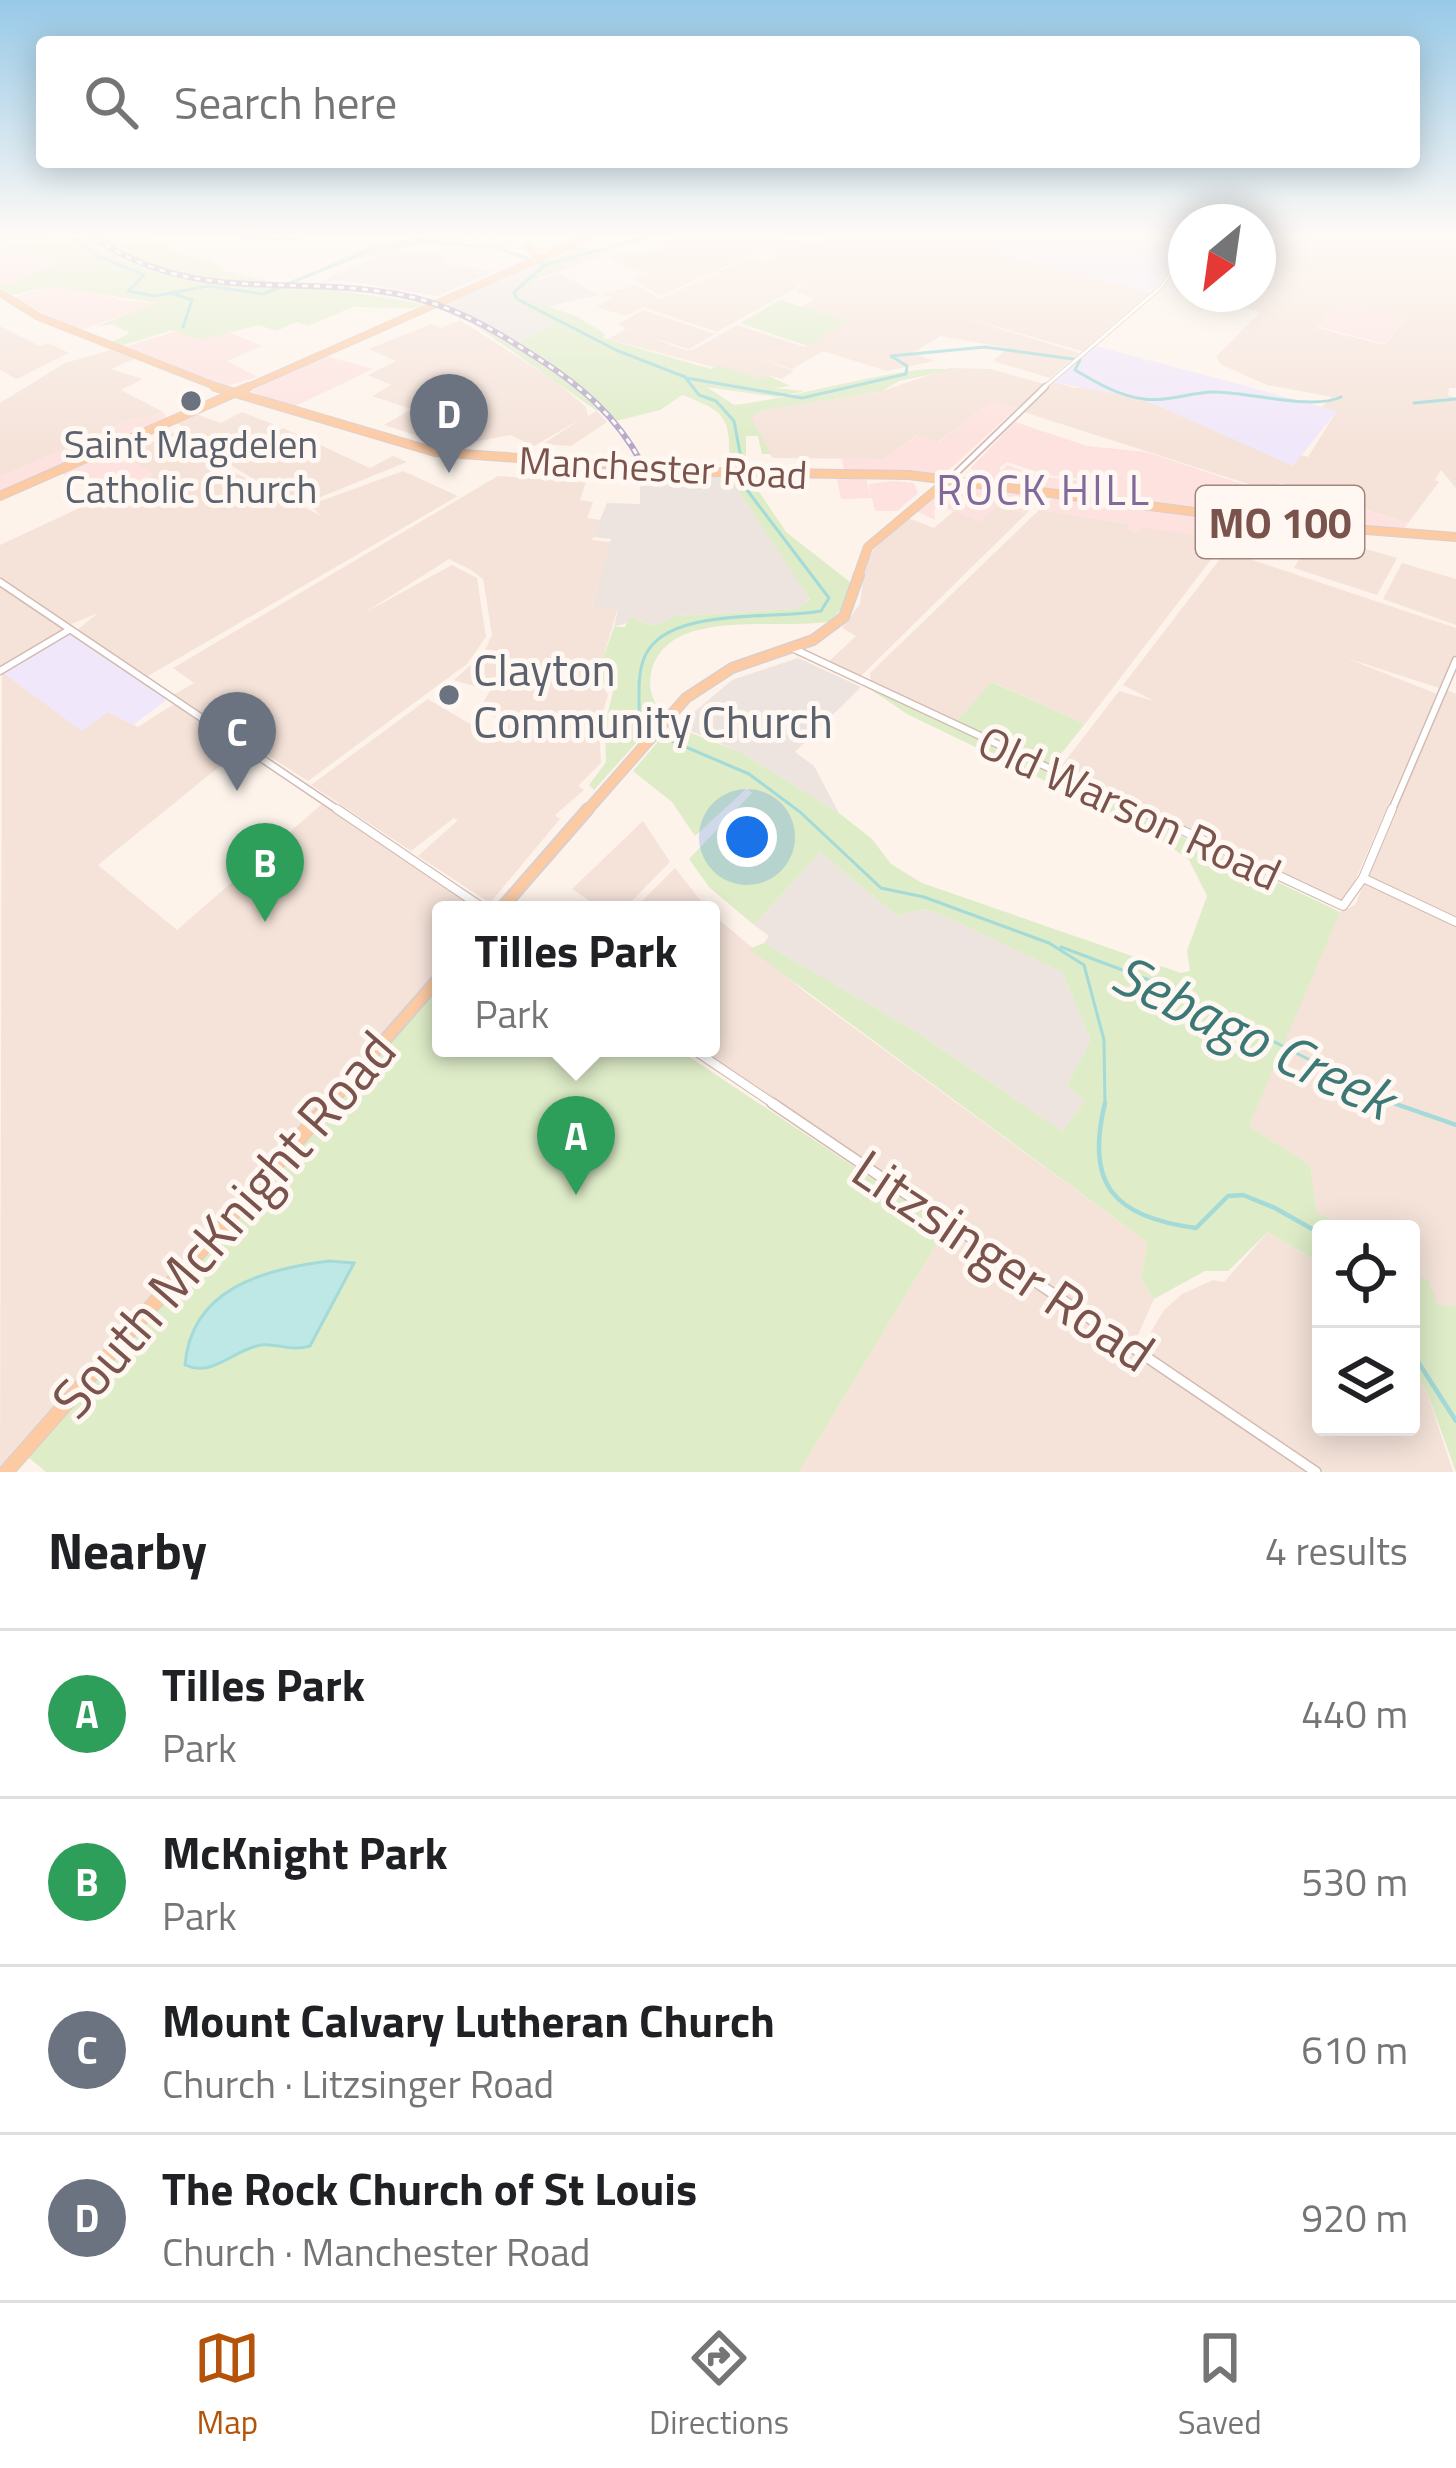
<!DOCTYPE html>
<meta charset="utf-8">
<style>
body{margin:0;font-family:"Titillium Web",sans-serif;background:#f6f6f6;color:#202124}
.controls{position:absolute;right:36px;bottom:36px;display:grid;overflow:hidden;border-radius:12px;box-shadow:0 6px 30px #0003}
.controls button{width:108px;height:108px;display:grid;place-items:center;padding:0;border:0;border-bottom:3px solid #e0e0e0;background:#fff;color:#202124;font:60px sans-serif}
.compass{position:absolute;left:1168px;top:204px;width:108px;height:108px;border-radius:50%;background:#fff;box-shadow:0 6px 30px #0003;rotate:209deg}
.you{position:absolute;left:747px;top:837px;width:42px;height:42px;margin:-30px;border:9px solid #fff;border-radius:50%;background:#1a73e8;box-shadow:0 0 0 18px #1a73e833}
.badge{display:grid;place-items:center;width:78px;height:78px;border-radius:50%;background:#b45309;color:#fff;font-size:39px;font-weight:700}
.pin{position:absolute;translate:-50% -99px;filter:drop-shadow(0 3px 6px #0008)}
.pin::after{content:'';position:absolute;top:63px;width:42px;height:36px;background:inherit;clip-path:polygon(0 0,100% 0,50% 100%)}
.popup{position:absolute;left:432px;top:901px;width:288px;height:156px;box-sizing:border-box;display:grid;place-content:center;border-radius:12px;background:#fff;filter:drop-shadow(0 3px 9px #0005);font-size:39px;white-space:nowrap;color:#757577}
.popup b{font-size:45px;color:#202124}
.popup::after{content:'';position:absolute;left:50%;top:100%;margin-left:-24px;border:24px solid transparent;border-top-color:#fff}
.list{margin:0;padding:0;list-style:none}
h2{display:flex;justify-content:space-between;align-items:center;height:156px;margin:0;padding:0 48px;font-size:51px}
h2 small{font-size:39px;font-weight:400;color:#757577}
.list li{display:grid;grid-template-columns:78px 1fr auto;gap:36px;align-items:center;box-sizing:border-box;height:168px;padding:0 48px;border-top:3px solid #e0e0e0}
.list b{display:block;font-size:45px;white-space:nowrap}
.list p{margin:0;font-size:39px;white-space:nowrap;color:#757577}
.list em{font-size:39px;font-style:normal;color:#757577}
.icon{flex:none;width:66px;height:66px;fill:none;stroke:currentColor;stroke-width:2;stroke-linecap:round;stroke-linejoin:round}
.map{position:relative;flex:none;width:1456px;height:1472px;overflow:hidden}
.search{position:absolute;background:#fff;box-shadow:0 6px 30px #0003;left:36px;right:36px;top:36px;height:132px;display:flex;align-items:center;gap:30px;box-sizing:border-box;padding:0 42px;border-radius:12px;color:#757577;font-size:45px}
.sheet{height:828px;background:#fff}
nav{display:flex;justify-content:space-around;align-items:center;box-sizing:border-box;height:168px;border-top:3px solid #e0e0e0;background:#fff;font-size:33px;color:#757577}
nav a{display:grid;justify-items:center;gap:6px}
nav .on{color:#b45309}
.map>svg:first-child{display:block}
</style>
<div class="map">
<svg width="1456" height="1472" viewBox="0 0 1456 1472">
<rect width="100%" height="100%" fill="#fdf3eb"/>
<g fill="#f5e3d9" fill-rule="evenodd">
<polygon points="673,238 778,238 822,246 830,238 1002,238 986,250 1150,293 1082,351 956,315 1079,353 1050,378 993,361 1008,348 940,336 913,353 934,361 887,371 823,351 792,369 756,357 794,371 782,379 767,375 759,379 608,339 626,329 618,324 643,310 715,334 689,349 650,337 684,350 693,350 737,325 805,347 846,321 802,307 815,298 796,292 804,283 717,332 643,307 627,316 596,307 612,298 601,294 636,285 660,299 748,258 767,262 778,256 761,250 661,296 632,279 653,270 640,272 609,258 623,251 660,250 662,242"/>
<path d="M1258 238H1456V388H1449L1448 395 1456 398V488L1441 470 1435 480 1439 482 1408 523 1280 483 1273 492 1021 411 1054 382 1075 388 1091 386 1145 400 1293 465 1301 455 1308 457 1336 412 1322 407 1332 397 1267 385 1222 365 1216 357 1260 312 1191 294H1258ZM1338 301 1405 318 1385 345 1317 328Z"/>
<polygon points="460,320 555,381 586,407 588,416 597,411 607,422 571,446 543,444 581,419 534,446 510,435 478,441 431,440 384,425 412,409 372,396 391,385 368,375 396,361 369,349 431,324 441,328"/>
<polygon points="0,326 39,346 48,343 69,353 17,379 0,370"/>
<polygon points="111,350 134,359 111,369 143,379 121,390 163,412 144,420 137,417 0,477 0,403 65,363"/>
<polygon points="950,368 991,369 1044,384 1017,408 991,401 938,442 917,435 884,459 772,458 750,417 760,411 882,391"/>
<polygon points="242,412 280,427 220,465 288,500 227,463 283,428 370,468 393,456 407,462 301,505 321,516 310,505 403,471 458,496 148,676 77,630 98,613 69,625 0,579 0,545 103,497 109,500 152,474 122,455 185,428 174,421 196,414 221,423"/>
<polygon points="498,476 586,482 580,500 593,502 587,518 600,520 592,540 611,542 592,605 618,608 597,678 608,695 599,725 601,763 578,786 584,790 555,815 560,819 490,903 418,856 458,820 454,818 411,851 311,785 428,699 492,737 509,724 479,709 490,691 454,680 483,654 492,635 483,579 471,570 449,559 364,613 452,565 477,578 486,637 467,664 308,781 173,695 194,683 173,668"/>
<polygon points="999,504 1026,514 861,676 827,663 856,636 842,628 860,604 866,560 875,548 908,518 934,528 954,511 980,521"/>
<polygon points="1039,510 1227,539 1085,724 993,682 955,723 871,683 870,673"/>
<polygon points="1314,534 1397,558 1377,595 1294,568"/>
<polygon points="1226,551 1456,628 1456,654 1439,688 1346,658 1437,694 1347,899 1340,902 1059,769 1119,691 1154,701 1123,685"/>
<polygon points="1402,563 1456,579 1456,625 1383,599"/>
<polygon points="0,587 63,629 0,669"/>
<polygon points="2,672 81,730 108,712 138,727 174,704 241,749 98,865 177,930 322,804 477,910 441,910 441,970 0,1470"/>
<polygon points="1447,690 1456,694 1456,1407 1411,1297 1411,1229 1353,1229 1317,1213 1310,1165 1249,1126 1316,962 1340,912 1355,905"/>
<polygon points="643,821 670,862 623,910 603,910 572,889"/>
<polygon points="675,868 708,910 633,910"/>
<polygon points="711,913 805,992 1147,1242 1141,1279 1154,1299 1138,1335 1125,1337 695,1048 711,1048"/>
<polygon points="946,1228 1308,1472 799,1472"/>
<polygon points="1268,1232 1321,1264 1321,1427 1411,1427 1411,1370 1426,1389 1453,1472 1324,1472 1147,1351 1146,1340 1164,1310 1182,1294 1213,1280 1224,1282"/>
</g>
<g fill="#fde2df">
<polygon points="0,247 55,258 60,266 0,288"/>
<polygon points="63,282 124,301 161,303 78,331 13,298"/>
<polygon points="1338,301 1405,317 1385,344 1317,326"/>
<polygon points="180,330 200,340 224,330 262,346 227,361 258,377 227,386 121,348"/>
<polygon points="322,355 373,369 293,407 251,391"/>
<polygon points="991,400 1017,408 941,477 844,472 842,458 884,459 918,435 939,442"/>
<polygon points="163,412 167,418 0,493 0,477 137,417 144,420"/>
<polygon points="1015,422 1087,446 1146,452 1279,496 1281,504 1297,489 1408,523 1403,531 1109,496 1108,482 1047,475 1007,462 999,468 1001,471 1007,465 1038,476 1097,483 1097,496 982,481 971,468"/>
<polygon points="111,450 153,473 105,498 61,473"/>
<polygon points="837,479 866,479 871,495 869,484 893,481 914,483 918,493 897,511 875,511 872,498 841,499"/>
<polygon points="949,486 1039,495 1042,496 1026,514 999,504 980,522 943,507 934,510 935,520 916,511"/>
<polygon points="1055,497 1238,520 1241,522 1227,539 1143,528 1138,534 1127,530 1130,524 1039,510"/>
</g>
<g fill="#ede4e0">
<polygon points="384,252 431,254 449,257 444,261 454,265 494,271 437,296 348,281 321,282"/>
<polygon points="527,264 539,269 506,296 557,323 517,343 479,319 439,303"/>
<polygon points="559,273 599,295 546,307 515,296 533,282"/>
<polygon points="640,470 729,476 810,598 798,609 675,616 655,626 637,620 614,627 618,609 592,606 611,539 593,537 607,503 640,504"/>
<polygon points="798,658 861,687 795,752 814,766 839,813 740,752 684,728 685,720 732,680"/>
<polygon points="820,852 897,916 921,909 938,913 1062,972 1091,1040 1067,1085 1086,1100 1062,1131 918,1033 764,943 769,936 754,925"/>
</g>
<g fill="#f0e7fa">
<polygon points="1002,238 1160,238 1186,247 1150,293 984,250"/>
<polygon points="1096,346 1242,385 1337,411 1293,466 1143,399 1054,382"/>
<polygon points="70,633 165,698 165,701 133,725 108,712 82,731 2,672"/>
</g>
<g fill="#deecc8">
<path d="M0 238H91L140 267 182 278 133 261 98 238H147L187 256 212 258 222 271C244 271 262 285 286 282 305 280 322 267 339 259 383 237 442 232 489 244L416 241 431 242 336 265 351 256 285 284 201 279 324 288 424 304 414 308 352 307 308 326 297 322 276 331 259 325 200 340 172 330 120 346 108 344 130 333 111 324 95 327 157 303 51 286 12 295 0 288 60 263 0 247Z"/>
<path d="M567 246 618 251 541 277 516 296 576 316 605 334 603 338 711 369 719 365 759 379 767 375 790 386 774 388 805 391 777 397 707 387 734 405C784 401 915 361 950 370L899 381 882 391 760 411 751 418 771 454H762L758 436H746V470L729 469C730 419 730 413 682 395L660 410 616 421 604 408 597 411 475 325 433 306 465 315 516 344 556 323 505 297 539 270 527 264 574 253 562 248Z"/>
<polygon points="780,300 786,302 848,321 808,346 740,323"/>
<path d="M729 476 750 478 786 532 850 582 846 603 832 621C781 631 681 608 655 661 646 680 650 698 662 714L594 790 589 785 606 762 605 724 613 692 596 678 614 627H625L630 618 655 626 675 616 797 609 810 599Z"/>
<polygon points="992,682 1085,724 1052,765 955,723"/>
<polygon points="864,685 1340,912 1249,1126 1310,1165 1317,1213 1353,1229 1321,1229 1321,1264 1268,1232 1228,1271 1205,1271 1154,1299 1141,1279 1147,1242 749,949 764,943 918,1033 1062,1131 1085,1101 1067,1085 1091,1040 1062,972 938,913 922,909 897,916 820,852 754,925 709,887 689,859 752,793 747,788 695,836 672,802 633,771 679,717 691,733 740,752 839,813 872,839 891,864 922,883 1181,973 1190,971 1187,951 1207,896 1189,860 1149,831 907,714"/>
<polygon points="441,977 441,1048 676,1048 946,1228 799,1472 46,1472 28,1457"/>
<polygon points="1411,1274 1428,1280 1438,1305 1456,1306 1456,1472 1426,1389 1411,1370"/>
</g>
<path fill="#bee8e6" stroke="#a4dad8" stroke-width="3" d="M329 1261 354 1263 310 1346C291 1352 278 1343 261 1345 234 1349 213 1378 185 1365 191 1288 265 1269 329 1261Z"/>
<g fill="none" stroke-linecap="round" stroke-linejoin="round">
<g stroke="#a4dad8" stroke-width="3">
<polyline points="6,238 42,238"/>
<path d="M75 238 98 256 144 275 128 291 155 296 208 286 263 294 371 250 421 241 498 248 545 265 514 292 517 299 616 350 685 377 699 395 716 401 734 421 747 490 829 598 821 611C775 620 667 606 645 656 636 676 640 700 639 721L651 735"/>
<polyline points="615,246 644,238"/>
<polyline points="547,264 608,248"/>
<polyline points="171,293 192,300 183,327"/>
<path d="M686 378 802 398 906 374 907 366 891 356 985 347 1080 360 1075 370C1097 383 1119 396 1144 399 1166 402 1189 393 1211 392 1248 391 1311 411 1341 397"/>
<polyline points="1414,403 1456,399"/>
<polyline points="660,736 749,774 800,812 881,888 924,897 1049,943 1084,965 1104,1040 1105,1106"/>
<polyline points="1061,947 1165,986 1400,1106"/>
</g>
<g stroke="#a4dad8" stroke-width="4.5">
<path d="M1105 1103C1085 1184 1113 1217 1196 1228L1228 1196 1243 1195 1275 1208 1321 1234"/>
<polyline points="1393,1103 1456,1125"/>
<polyline points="1411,1351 1456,1421"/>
</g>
<g stroke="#d3bbb2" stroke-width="4.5">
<g id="minor-far4">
<polyline points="474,238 547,252"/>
<polyline points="1041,390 1161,287 1186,251"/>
</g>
</g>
<g stroke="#d3bbb2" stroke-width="8">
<polyline id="minor-far3" points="949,480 1045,387"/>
</g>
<g stroke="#d3bbb2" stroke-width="9">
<g id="minor-far2">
<polyline points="0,582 341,812"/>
<polyline points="792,648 1143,812"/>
<polyline points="0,671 69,630"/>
<polyline points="1391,812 1456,660"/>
</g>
</g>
<g stroke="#d3bbb2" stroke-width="10">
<g id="minor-far1">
<polyline points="337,809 486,910"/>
<polyline points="1137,809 1343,906 1363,878 1392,809"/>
<polyline points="1363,878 1456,922"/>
<polyline points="691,1048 777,1106"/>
</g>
</g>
<g stroke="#d3bbb2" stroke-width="12">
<polyline id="minor" points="772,1103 1316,1472"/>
</g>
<g stroke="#dacfcd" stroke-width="8">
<g id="major-far4">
<polyline points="526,246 539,256"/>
<polyline points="0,293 39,317 225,390"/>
<polyline points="241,390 586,238"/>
</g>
</g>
<g stroke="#dacfcd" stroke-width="10">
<g id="major-far3">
<polyline points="215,387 435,452 714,472 909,475 1290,524 1456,537"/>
<polyline points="0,496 248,387"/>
<polyline points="857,578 868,547 948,480"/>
</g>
</g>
<g stroke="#dacfcd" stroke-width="12">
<polyline id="major-far2" points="586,812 686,698 732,668 813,640 844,617 859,575"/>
</g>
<g stroke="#dacfcd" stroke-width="14">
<g id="major-far1">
<polyline points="500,910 588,809"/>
<polyline points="327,1106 441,976"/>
</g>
</g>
<g stroke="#dacfcd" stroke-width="16">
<polyline id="major" points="6,1472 330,1103"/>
</g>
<use href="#minor-far4" stroke="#fff" stroke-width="3"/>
<use href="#minor-far3" stroke="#fff" stroke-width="4.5"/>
<use href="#minor-far2" stroke="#fff" stroke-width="6"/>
<use href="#minor-far1" stroke="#fff" stroke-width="8"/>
<use href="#minor" stroke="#fff" stroke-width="9"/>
<use href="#major-far4" stroke="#fccaa3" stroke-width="6"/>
<use href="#major-far3" stroke="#fccaa3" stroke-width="8"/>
<use href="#major-far2" stroke="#fccaa3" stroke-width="9"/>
<use href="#major-far1" stroke="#fccaa3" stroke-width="10"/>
<use href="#major" stroke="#fccaa3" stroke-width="14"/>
<g stroke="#b3a7c9" stroke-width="6">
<g id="rail">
<path d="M95 238C193 305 289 274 397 294 449 303 495 330 539 359 581 386 617 417 641 462"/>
<polyline points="244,238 295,238"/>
</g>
</g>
<use href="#rail" stroke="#fff8f2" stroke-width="3" stroke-dasharray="6" stroke-linecap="butt"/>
</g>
<linearGradient id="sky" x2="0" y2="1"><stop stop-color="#97c9e7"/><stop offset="0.53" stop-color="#fefaf6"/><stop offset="1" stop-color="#fefaf6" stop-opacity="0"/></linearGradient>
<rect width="1456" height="445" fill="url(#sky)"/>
<g fill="#6b7280" stroke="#fff8f2" stroke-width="4.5">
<circle cx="191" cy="401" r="12"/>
<circle cx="449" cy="695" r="12"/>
</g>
<g text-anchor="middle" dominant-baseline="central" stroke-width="10" stroke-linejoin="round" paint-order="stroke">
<g font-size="39" fill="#5b616d" stroke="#fff8f2">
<text x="191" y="443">Saint Magdelen<tspan x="191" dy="45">Catholic Church</tspan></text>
</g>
<g font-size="39" fill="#7a544c" stroke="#fff8f2">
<text transform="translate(663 467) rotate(3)">Manchester Road</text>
</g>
<g font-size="42" letter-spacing="3" fill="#81699c" stroke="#fff8f2">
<text x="1044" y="489">ROCK HILL</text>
</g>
<rect fill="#fff8f2" stroke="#a2857e" stroke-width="3" x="1196" y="486" width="168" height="72" rx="9"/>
<g font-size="42" font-weight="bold" fill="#7a544c">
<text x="1280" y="522">MO 100</text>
</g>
<g font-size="45" fill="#5b616d" stroke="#fff8f2" text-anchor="start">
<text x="473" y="669">Clayton<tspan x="473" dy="52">Community Church</tspan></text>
</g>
<g font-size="45" fill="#7a544c" stroke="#fff8f2">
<text transform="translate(1130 807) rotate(25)">Old Warson Road</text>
</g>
<g font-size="54" fill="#7a544c" stroke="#fff8f2">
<text transform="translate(223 1224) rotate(-49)">South McKnight Road</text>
<text transform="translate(1004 1260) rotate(34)">Litzsinger Road</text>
</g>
<g font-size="57" font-style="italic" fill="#3c7876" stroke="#fff8f2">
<text transform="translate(1254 1035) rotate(26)">Sebago Creek</text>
</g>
</g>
</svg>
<div class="controls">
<button><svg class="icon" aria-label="locate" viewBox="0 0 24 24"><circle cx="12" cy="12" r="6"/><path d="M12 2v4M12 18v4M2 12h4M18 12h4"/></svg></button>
<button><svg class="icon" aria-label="layers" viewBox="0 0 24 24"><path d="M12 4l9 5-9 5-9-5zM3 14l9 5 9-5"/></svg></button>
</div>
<svg class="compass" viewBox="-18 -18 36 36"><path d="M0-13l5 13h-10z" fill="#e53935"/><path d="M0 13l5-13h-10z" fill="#757577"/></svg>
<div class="you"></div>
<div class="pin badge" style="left:576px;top:1195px;background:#2e9e5b">A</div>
<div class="popup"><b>Tilles Park</b>Park</div>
<div class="pin badge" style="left:265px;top:922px;background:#2e9e5b">B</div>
<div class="pin badge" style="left:237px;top:791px;background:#6b7280">C</div>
<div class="pin badge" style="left:449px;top:473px;background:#6b7280">D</div>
<div class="search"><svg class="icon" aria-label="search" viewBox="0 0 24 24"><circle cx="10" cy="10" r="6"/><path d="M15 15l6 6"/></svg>Search here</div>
</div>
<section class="sheet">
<h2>Nearby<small>4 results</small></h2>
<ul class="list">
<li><span class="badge" style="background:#2e9e5b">A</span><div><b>Tilles Park</b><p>Park</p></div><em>440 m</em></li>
<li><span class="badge" style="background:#2e9e5b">B</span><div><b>McKnight Park</b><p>Park</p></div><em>530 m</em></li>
<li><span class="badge" style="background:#6b7280">C</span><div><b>Mount Calvary Lutheran Church</b><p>Church · Litzsinger Road</p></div><em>610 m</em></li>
<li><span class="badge" style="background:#6b7280">D</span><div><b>The Rock Church of St Louis</b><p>Church · Manchester Road</p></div><em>920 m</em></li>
</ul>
</section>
<nav>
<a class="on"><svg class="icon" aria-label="map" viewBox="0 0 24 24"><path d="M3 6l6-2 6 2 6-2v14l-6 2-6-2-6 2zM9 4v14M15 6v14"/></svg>Map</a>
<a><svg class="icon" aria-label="directions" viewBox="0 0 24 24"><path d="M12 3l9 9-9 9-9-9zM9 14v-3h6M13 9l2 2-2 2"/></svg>Directions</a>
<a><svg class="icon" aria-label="saved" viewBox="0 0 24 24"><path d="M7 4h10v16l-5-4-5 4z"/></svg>Saved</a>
</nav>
